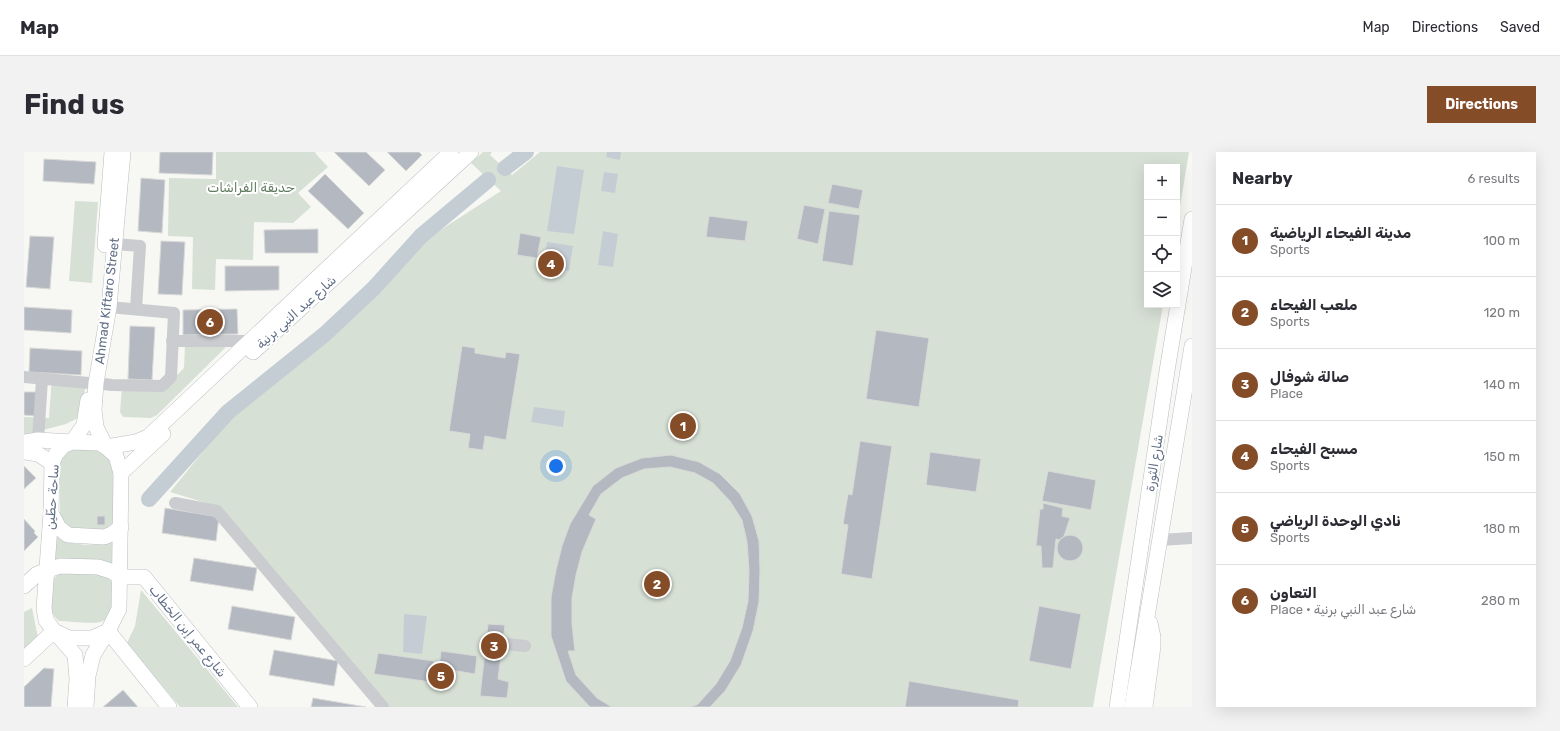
<!DOCTYPE html>
<meta charset="utf-8">
<style>
body{margin:0;font-family:Rubik,Vazirmatn,sans-serif;background:#f2f2f3;color:#2b2b33}
.controls{position:absolute;right:12px;top:12px;display:grid;overflow:hidden;border-radius:0px;box-shadow:0 4px 16px #0002}
.controls button{width:36px;height:36px;display:grid;place-items:center;padding:0;border:0;border-bottom:1px solid #e1e1e2;background:#fff;color:#2b2b33;font:20px sans-serif}
.you{position:absolute;left:532px;top:314px;width:14px;height:14px;margin:-10px;border:3px solid #fff;border-radius:50%;background:#1a73e8;box-shadow:0 0 0 6px #1a73e833}
.badge{display:grid;place-items:center;width:26px;height:26px;border-radius:50%;background:#854c28;color:#fff;font-size:13px;font-weight:700}
.pin{position:absolute;translate:-50% -50%;border:2px solid #fff;box-shadow:0 1px 4px #0006}
.list{margin:0;padding:0;list-style:none}
h2{display:flex;justify-content:space-between;align-items:center;height:52px;margin:0;padding:0 16px;font-size:17px}
h2 small{font-size:13px;font-weight:400;color:#7c7c81}
.list li{display:grid;grid-template-columns:26px 1fr auto;gap:12px;align-items:center;box-sizing:border-box;height:72px;padding:0 16px;border-top:1px solid #e1e1e2}
.list b{display:block;font-size:15px;white-space:nowrap}
.list p{margin:0;font-size:13px;white-space:nowrap;color:#7c7c81}
.list em{font-size:13px;font-style:normal;color:#7c7c81}
.icon{flex:none;width:22px;height:22px;fill:none;stroke:currentColor;stroke-width:2;stroke-linecap:round;stroke-linejoin:round}
.map{position:relative;flex:none;width:1168px;height:555px;overflow:hidden;border-radius:0px}
header{display:flex;align-items:center;gap:24px;box-sizing:border-box;height:56px;padding:0 20px;background:#fff;border-bottom:1px solid #e1e1e2}
header strong{font-size:19px}
nav{display:flex;gap:22px;margin-inline-start:auto;font-size:14px}
.intro{display:flex;align-items:center;justify-content:space-between;box-sizing:border-box;height:96px;padding:0 24px}
h1{margin:0;font-size:28px}
.button{padding:10px 18px;border-radius:0px;background:#854c28;color:#fff;font-size:14px;font-weight:700}
main{display:flex;gap:24px;padding:0 24px}
aside{flex:1;background:#fff;border-radius:0px;box-shadow:0 4px 16px #0002}
.map>svg:first-child{display:block}
</style>
<header>
<strong>Map</strong>
<nav><a>Map</a><a>Directions</a><a>Saved</a></nav>
</header>
<div class="intro"><h1>Find us</h1><a class="button">Directions</a></div>
<main>
<div class="map">
<svg width="1168" height="555" viewBox="0 0 1168 555">
<rect width="100%" height="100%" fill="#f7f8f4"/>
<g fill="#d7e0d5">
<polygon points="192,0 292,0 291,1 304,15 274,41 287,55 269,71 230,70 229,108 192,107 191,138 168,137 169,85 144,84 145,26 192,27"/>
<polygon points="459,0 468,0 466,3 488,23 516,0 1165,0 1153,72 1153,15 1123,15 1123,153 1139,153 1069,555 364,555 195,355 146,340 208,264 305,187 354,140 401,88 477,39 447,11"/>
<polygon points="51,49 74,50 68,131 45,129"/>
<polygon points="205,192 133,263 127,266 99,265 96,260 98,235 140,237 160,216 161,193"/>
<polygon points="28,225 62,226 59,255 54,266 42,272 0,283 0,265 25,266"/>
<path d="M60 295 91 302V370L86 379 49 381 36 371V310C43 298 47 298 60 295Z"/>
<path d="M30 381C37 393 66 394 79 392 84 391 89 388 94 386L92 411 29 408Z"/>
<path d="M71 419C75 421 81 423 85 427 94 436 90 463 79 469 70 473 44 469 35 469 23 459 26 444 26 430L35 422Z"/>
<polygon points="117,438 214,555 156,555 103,491 111,474"/>
<polygon points="8,456 14,486 0,497 0,460"/>
</g>
<g fill="#c5cdd4">
<polygon points="583,0 597,0 596,8 582,5"/>
<polygon points="533,14 560,18 550,82 523,79"/>
<polygon points="580,20 594,22 591,41 577,39"/>
<polygon points="579,79 594,82 589,115 574,113"/>
<polygon points="523,90 549,94 545,119 519,115"/>
<polygon points="510,255 541,259 539,275 507,270"/>
<polygon points="380,462 403,464 398,502 379,500"/>
</g>
<g fill="none" stroke-linecap="round" stroke-linejoin="round">
<g stroke="#c5cdd4" stroke-width="16">
<polyline points="481,16 502,0"/>
<polyline points="125,347 204,260 301,182 350,136 397,84 464,28"/>
</g>
</g>
<g fill="#b4b9c1" stroke="#d9d9d7">
<polygon points="136,0 189,0 188,23 135,21"/>
<polygon points="310,0 342,0 361,18 345,34"/>
<polygon points="363,0 395,0 398,3 382,19"/>
<polygon points="20,7 72,10 70,32 19,29"/>
<polygon points="301,22 340,61 324,77 284,39"/>
<polygon points="117,26 141,28 138,81 114,79"/>
<polygon points="808,32 839,38 835,57 804,51"/>
<polygon points="780,53 801,57 794,92 773,87"/>
<polygon points="805,59 836,63 829,114 798,109"/>
<polygon points="685,64 724,69 721,89 682,85"/>
<polygon points="294,77 294,101 241,101 240,78"/>
<polygon points="496,81 517,85 513,106 493,103"/>
<polygon points="6,84 30,85 26,137 2,135"/>
<polygon points="137,89 161,90 158,143 134,142"/>
<polygon points="201,114 255,114 255,138 201,139"/>
<polygon points="0,155 48,158 47,181 0,178"/>
<polygon points="213,157 214,182 159,183 159,158"/>
<polygon points="106,174 131,175 128,228 104,227"/>
<polygon points="852,178 905,186 895,255 842,247"/>
<polygon points="438,194 451,196 451,201 481,206 482,200 496,202 482,288 461,284 459,298 444,296 446,282 425,279"/>
<polygon points="6,196 58,199 57,223 5,220"/>
<polygon points="0,240 15,240 13,264 0,263"/>
<polygon points="836,289 868,294 848,427 817,422 824,373 819,372 824,342 828,343"/>
<polygon points="906,300 957,307 952,340 902,333"/>
<polygon points="647,303 675,310 696,322 716,342 728,364 735,389 736,418 735,450 729,479 717,513 701,539 686,555 667,555 674,552 692,532 706,509 718,476 724,449 725,418 723,390 718,368 706,349 689,331 671,321 646,315 620,317 598,326 577,342 565,363 572,367 558,400 552,423 548,446 548,472 551,499 544,499 552,523 573,546 588,555 566,555 542,529 527,484 527,445 532,418 538,394 546,372 569,334 592,316 618,306"/>
<polygon points="0,314 12,326 0,337"/>
<polygon points="1024,319 1072,328 1067,358 1018,349"/>
<polygon points="1019,351 1039,356 1038,364 1046,366 1040,384 1035,388 1032,387 1029,416 1018,416 1017,394 1012,394 1016,357 1019,357"/>
<polygon points="141,356 195,365 192,389 138,381"/>
<rect x="73" y="364" width="8" height="9"/>
<polygon points="0,367 11,379 10,381 14,385 0,399"/>
<circle cx="1046" cy="396" r="13"/>
<polygon points="170,406 233,416 229,439 166,429"/>
<polygon points="208,454 271,465 267,488 204,477"/>
<polygon points="1015,454 1057,462 1047,517 1005,509"/>
<polygon points="464,472 481,473 474,527 485,530 483,546 456,544"/>
<polygon points="250,498 314,509 310,534 245,523"/>
<polygon points="417,499 453,504 451,522 415,516"/>
<polygon points="354,501 410,509 407,530 350,522"/>
<polygon points="20,516 30,517 27,555 0,555 0,535"/>
<polygon points="885,529 995,548 994,555 881,555"/>
<polygon points="99,538 114,555 79,555"/>
<polygon points="289,546 342,555 287,555"/>
</g>
<g fill="none" stroke-linecap="round" stroke-linejoin="round">
<g stroke="#babdc2" stroke-width="16">
<g id="major">
<polyline points="99,0 85,155 72,231 70,258 72,275 82,295 112,290 124,285 427,0"/>
<polyline points="81,93 88,0"/>
<polyline points="229,200 447,0"/>
<polyline points="0,290 14,288 48,290 60,273 64,248"/>
<polyline points="0,300 14,302 28,311"/>
<polyline points="97,321 139,282"/>
<polyline points="27,361 35,376 44,383 80,385 88,382 97,375"/>
<polyline points="0,434 13,422 36,414 74,415 87,419 96,425 120,425 226,555"/>
<polyline points="84,479 145,555"/>
<polyline points="0,507 30,479 51,503 53,527 51,555"/>
<polyline points="62,555 64,524 69,503 84,479 95,457 97,321 92,304 82,295 75,291 48,290 39,294 32,302 28,311 27,361 20,456 22,468 30,479 45,486 68,486 84,479"/>
<polyline points="1093,555 1143,219 1168,67"/>
<path d="M1108 555C1127 434 1148 314 1168 194"/>
<polyline points="1121,555 1129,494 1129,485 1126,471"/>
</g>
</g>
<g stroke="#caccd0" stroke-width="12">
<polyline points="91,92 116,94 112,157"/>
<polyline points="148,189 226,189"/>
<polyline points="0,225 65,231"/>
<polyline points="72,231 88,233 138,234 147,225 150,161 85,155"/>
<polyline points="14,288 18,227"/>
<polyline points="151,351 193,359 359,555"/>
<polyline points="1136,388 1168,386"/>
<polyline points="483,492 501,494"/>
</g>
<use href="#major" stroke="#fff" stroke-width="15"/>
</g>
<g text-anchor="middle" dominant-baseline="central" stroke-width="4" stroke-linejoin="round" paint-order="stroke">
<g font-size="13" fill="#607a5f" stroke="#fff">
<text x="227" y="35">حديقة الفراشات</text>
</g>
<g font-size="13" fill="#647188" stroke="#fff">
<text transform="translate(83 149) rotate(-83)">Ahmad Kiftaro Street</text>
<text transform="translate(272 160) rotate(-42)">شارع عبد النبي برنية</text>
<text transform="translate(1130 311) rotate(-81)">شارع الثورة</text>
<text transform="translate(28 345) rotate(-86)">ساحة حطّين</text>
<text transform="translate(164 479) rotate(51)">شارع عمر إبن الخطاب</text>
</g>
</g>
</svg>
<div class="controls">
<button>+</button>
<button>−</button>
<button><svg class="icon" aria-label="locate" viewBox="0 0 24 24"><circle cx="12" cy="12" r="6"/><path d="M12 2v4M12 18v4M2 12h4M18 12h4"/></svg></button>
<button><svg class="icon" aria-label="layers" viewBox="0 0 24 24"><path d="M12 4l9 5-9 5-9-5zM3 14l9 5 9-5"/></svg></button>
</div>
<div class="you"></div>
<div class="pin badge" style="left:659px;top:274px">1</div>
<div class="pin badge" style="left:633px;top:432px">2</div>
<div class="pin badge" style="left:470px;top:494px">3</div>
<div class="pin badge" style="left:527px;top:112px">4</div>
<div class="pin badge" style="left:417px;top:524px">5</div>
<div class="pin badge" style="left:186px;top:170px">6</div>
</div>
<aside>
<h2>Nearby<small>6 results</small></h2>
<ul class="list">
<li><span class="badge">1</span><div><b>مدينة الفيحاء الرياضية</b><p>Sports</p></div><em>100 m</em></li>
<li><span class="badge">2</span><div><b>ملعب الفيحاء</b><p>Sports</p></div><em>120 m</em></li>
<li><span class="badge">3</span><div><b>صالة شوفال</b><p>Place</p></div><em>140 m</em></li>
<li><span class="badge">4</span><div><b>مسبح الفيحاء</b><p>Sports</p></div><em>150 m</em></li>
<li><span class="badge">5</span><div><b>نادي الوحدة الرياضي</b><p>Sports</p></div><em>180 m</em></li>
<li><span class="badge">6</span><div><b>التعاون</b><p>Place · شارع عبد النبي برنية</p></div><em>280 m</em></li>
</ul>
</aside>
</main>
